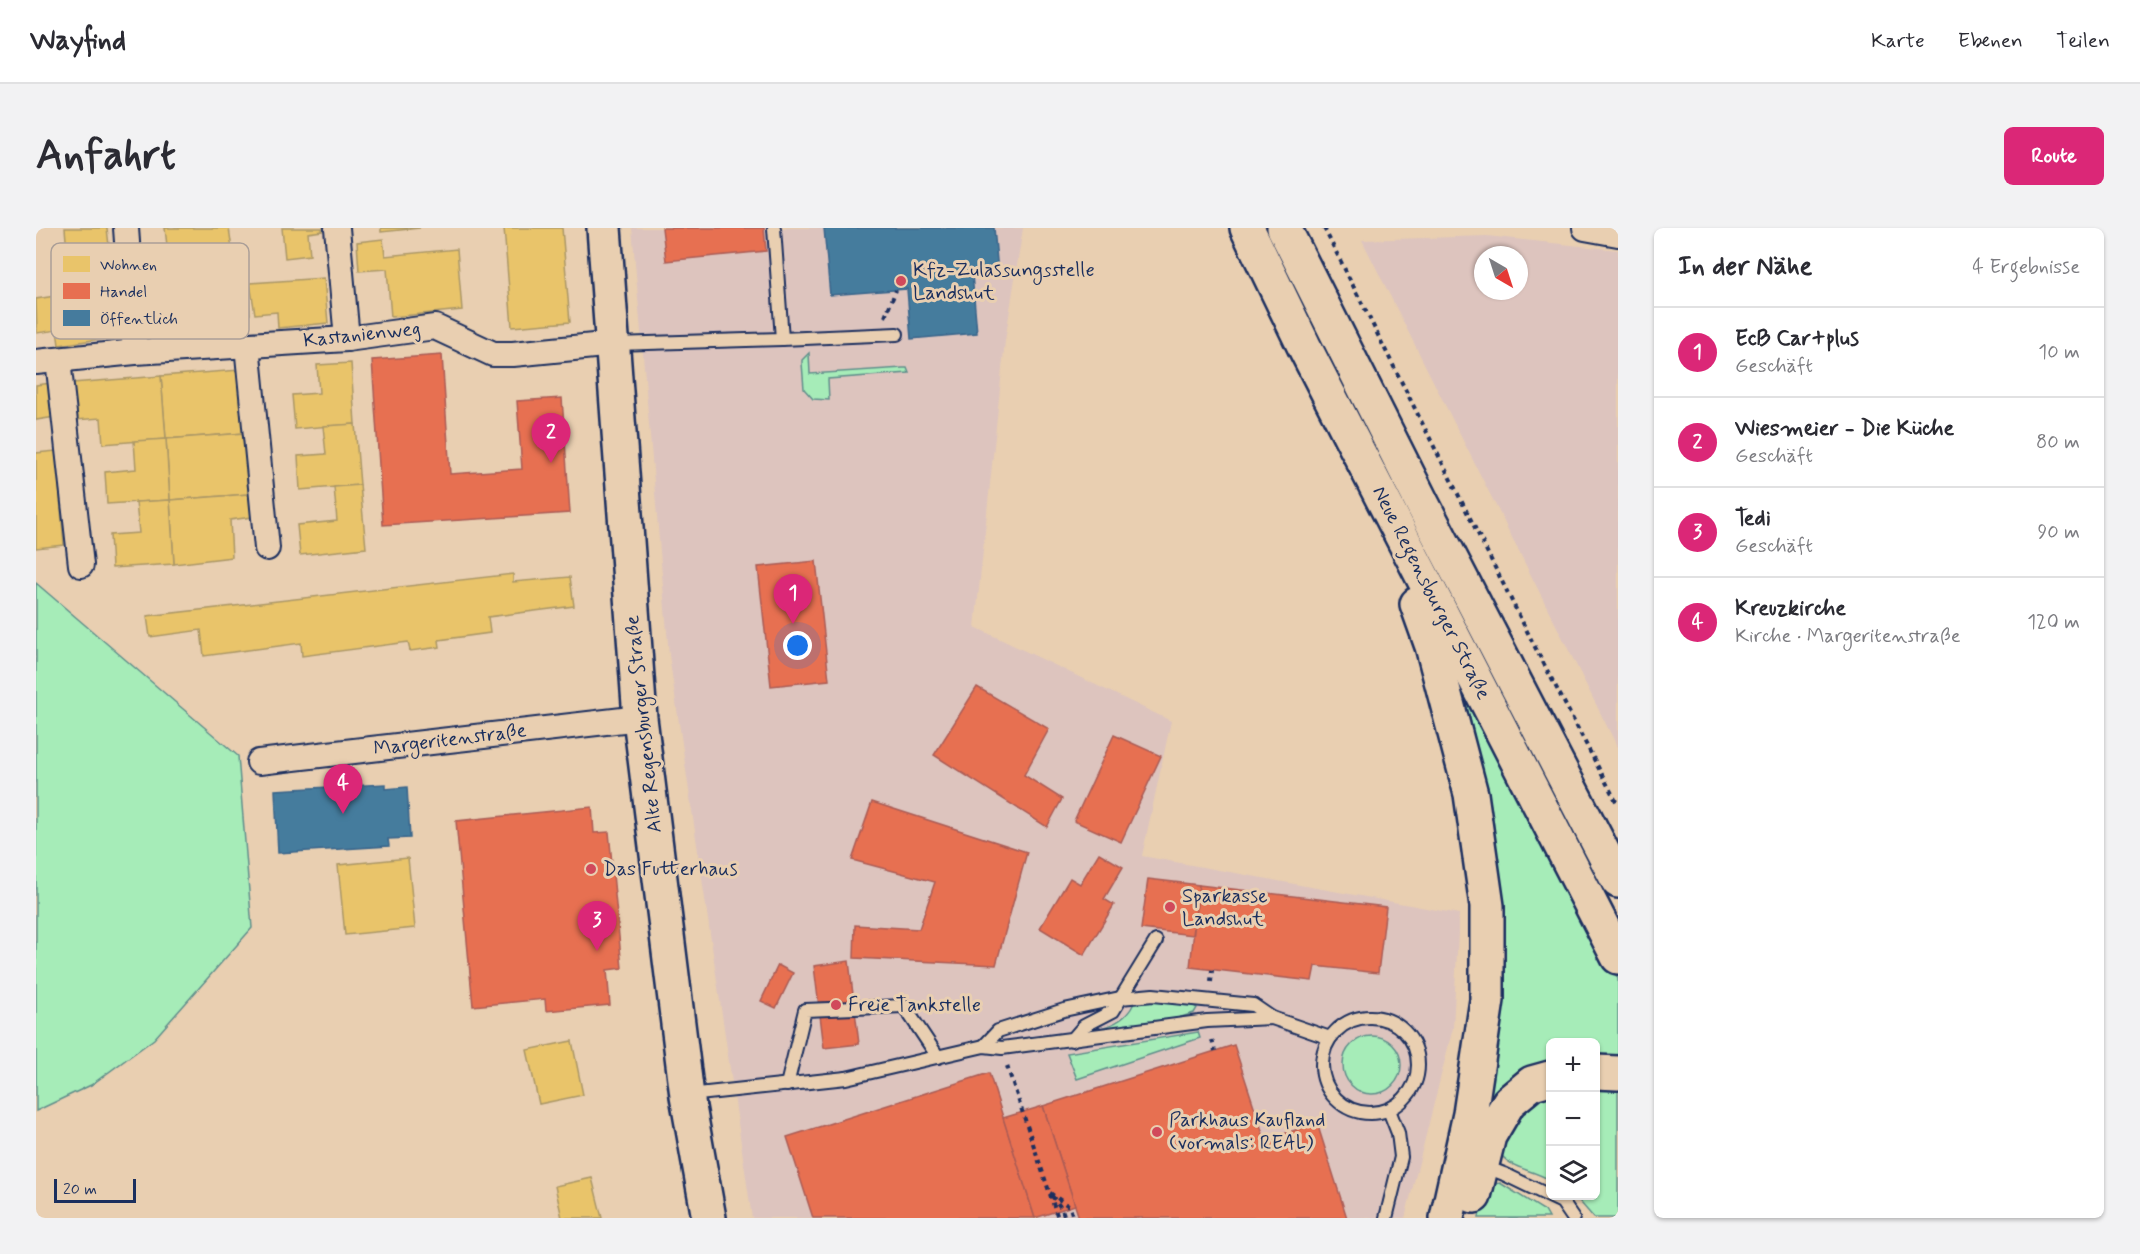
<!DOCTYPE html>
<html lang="de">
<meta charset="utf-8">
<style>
body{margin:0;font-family:Mynerve,sans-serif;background:#f2f2f3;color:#2b2b33}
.controls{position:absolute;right:18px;bottom:18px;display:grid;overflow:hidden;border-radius:9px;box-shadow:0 2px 4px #0004}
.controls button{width:54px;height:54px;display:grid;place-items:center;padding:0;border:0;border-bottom:2px solid #e1e1e2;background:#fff;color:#2b2b33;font:30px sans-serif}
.compass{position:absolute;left:1438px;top:18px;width:54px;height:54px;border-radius:50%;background:#fff;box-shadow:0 2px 4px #0004;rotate:141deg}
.scale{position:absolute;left:18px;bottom:15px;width:82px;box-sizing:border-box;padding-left:6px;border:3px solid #1b2f5e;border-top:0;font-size:16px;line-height:21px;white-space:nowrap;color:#1b2f5e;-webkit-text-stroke:4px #e9cfb1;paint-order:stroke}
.you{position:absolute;left:762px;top:418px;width:21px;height:21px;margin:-15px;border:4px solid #fff;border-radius:50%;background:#1a73e8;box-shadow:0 0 0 9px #1a73e833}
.badge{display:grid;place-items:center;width:39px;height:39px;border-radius:50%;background:#db2777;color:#fff;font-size:20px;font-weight:700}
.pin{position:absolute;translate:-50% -50px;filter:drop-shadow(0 2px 3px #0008)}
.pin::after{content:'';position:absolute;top:32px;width:21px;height:18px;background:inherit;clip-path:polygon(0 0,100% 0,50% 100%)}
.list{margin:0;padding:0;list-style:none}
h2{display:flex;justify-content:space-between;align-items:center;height:78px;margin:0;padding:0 24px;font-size:26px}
h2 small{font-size:20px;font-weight:400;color:#7c7c81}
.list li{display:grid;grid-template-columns:39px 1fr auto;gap:18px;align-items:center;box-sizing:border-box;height:90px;padding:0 24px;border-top:2px solid #e1e1e2}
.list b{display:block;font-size:22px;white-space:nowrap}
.list p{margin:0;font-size:20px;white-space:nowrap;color:#7c7c81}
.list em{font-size:20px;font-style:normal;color:#7c7c81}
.icon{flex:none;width:33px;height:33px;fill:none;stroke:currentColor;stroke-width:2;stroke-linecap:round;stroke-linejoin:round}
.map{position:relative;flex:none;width:1582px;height:990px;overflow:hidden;border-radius:9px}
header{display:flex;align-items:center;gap:36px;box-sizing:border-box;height:84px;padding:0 30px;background:#fff;border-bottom:2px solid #e1e1e2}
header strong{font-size:28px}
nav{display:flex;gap:33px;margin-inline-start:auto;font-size:21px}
.intro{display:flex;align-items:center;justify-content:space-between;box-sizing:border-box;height:144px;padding:0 36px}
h1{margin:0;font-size:42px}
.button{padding:15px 27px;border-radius:9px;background:#db2777;color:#fff;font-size:21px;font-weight:700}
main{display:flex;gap:36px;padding:0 36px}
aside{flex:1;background:#fff;border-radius:9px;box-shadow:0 2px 4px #0004}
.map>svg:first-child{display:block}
</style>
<header>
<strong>Wayfind</strong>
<nav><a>Karte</a><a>Ebenen</a><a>Teilen</a></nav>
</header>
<div class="intro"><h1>Anfahrt</h1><a class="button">Route</a></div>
<main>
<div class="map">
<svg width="1582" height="990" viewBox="0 0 1582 990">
<rect width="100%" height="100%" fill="#e9cfb1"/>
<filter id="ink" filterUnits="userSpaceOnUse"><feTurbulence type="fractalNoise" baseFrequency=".0167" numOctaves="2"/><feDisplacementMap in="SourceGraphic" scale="12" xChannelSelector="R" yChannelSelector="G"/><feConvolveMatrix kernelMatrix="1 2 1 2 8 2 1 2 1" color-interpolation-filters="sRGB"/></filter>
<g filter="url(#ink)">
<g fill="#ddc4be" fill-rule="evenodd">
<polygon points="596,0 987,0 969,113 939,399 1135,493 1106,628 1423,686 1417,800 1369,990 716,990 633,427"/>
<path d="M1451 8 1582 22V520L1326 12ZM1447 27H1483V63H1447Z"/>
</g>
<g fill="#a6ecb8" stroke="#608e8b" stroke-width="1.5">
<polygon points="773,125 774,146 867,140 871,140 873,145 792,151 793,172 777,171 768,161 766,135 766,132"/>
<polygon points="0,355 202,528 216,700 118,811 55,857 0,883"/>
<polygon points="1413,423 1582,751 1582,830 1560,828 1560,814 1514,814 1514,834 1508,835 1447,886 1465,666 1456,583 1433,487"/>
<path d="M1098 775C1112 775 1150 770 1161 780L1158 785 1142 790 1053 803C1071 799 1090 794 1098 775Z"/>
<polygon points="1162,804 1164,810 1041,851 1031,825"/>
<circle cx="1336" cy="837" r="29"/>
<polygon points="1560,857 1582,860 1582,990 1558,990 1539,968 1560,968"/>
<path d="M1514 866V952C1492 939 1474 943 1459 919 1473 897 1488 874 1514 866Z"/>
<polygon points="1464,955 1509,983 1513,990 1443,990 1448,958"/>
</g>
<g fill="#e9c46a" stroke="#ab9766" stroke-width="1.5">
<polygon points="29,0 71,0 73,18 62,19 64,46 33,48"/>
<polygon points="129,0 193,0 197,28 133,36"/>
<polygon points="246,0 286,0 286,3 272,5 274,27 249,30"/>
<polygon points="345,0 384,0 345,4"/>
<polygon points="468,0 526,0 534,94 476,99"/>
<polygon points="347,11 349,28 421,21 426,82 355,89 351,41 323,43 321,14"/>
<polygon points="288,50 292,95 242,100 241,84 219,86 214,55"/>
<polygon points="212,59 214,86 192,88 193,101 143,106 139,65"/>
<polygon points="71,60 78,109 23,117 21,102 1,105 0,71"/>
<polygon points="315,135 319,196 259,201 256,167 283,165 281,137"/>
<polygon points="204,142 209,205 130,211 125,148"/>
<polygon points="125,148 130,211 67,216 65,190 39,192 36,155"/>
<polygon points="15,155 19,189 0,192 0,157"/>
<polygon points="319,196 324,257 264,262 262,228 290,226 287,198"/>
<polygon points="209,205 213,266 134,272 130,211"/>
<polygon points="130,211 134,272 71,276 69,244 100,241 98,213"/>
<polygon points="20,223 28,317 0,320 0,225"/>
<polygon points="324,257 330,320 264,327 261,297 301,293 298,259"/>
<polygon points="213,266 216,289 194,292 196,329 138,336 134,272"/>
<polygon points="134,272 138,336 76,340 74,307 103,305 100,274"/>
<polygon points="477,346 477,354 534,349 538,378 452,389 454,405 403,412 404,419 374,423 372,414 266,428 265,415 168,428 165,402 114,409 111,388"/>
<polygon points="372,630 379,700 309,707 302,637"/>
<polygon points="536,813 547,867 503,876 491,822"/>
<polygon points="556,950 566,990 526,990 519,958"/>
</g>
<g fill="#e76f51" stroke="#aa5c55" stroke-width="1.5">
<polygon points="626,0 728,0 730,23 630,33"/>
<polygon points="406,127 414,246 486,241 481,173 526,170 534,285 347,297 336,132"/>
<polygon points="780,333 793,452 735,458 722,339"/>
<polygon points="941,459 1013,501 988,547 1026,571 1011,599 898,527"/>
<polygon points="1078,507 1125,528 1085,614 1038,593"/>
<polygon points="836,574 991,624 960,737 818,730 819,697 883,701 899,654 816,632"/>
<polygon points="556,579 558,605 573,604 586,740 571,742 574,777 510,783 509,771 437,778 420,593"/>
<polygon points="1063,625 1087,639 1068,671 1078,677 1048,727 1004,700 1034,650 1044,656"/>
<polygon points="1112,651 1163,657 1157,707 1105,701"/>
<polygon points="1163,657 1350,679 1342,745 1279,738 1276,753 1154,739"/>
<polygon points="813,733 823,816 788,820 778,738"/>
<polygon points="742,737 757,745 740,780 725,773"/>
<polygon points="1198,817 1229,912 1281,895 1311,990 1043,990 1007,878"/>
<polygon points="953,845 999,990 777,990 751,909"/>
<polygon points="1007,878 1039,977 999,990 967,890"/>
</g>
<g fill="#457b9d" stroke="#38648a" stroke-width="1.5">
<polygon points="788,0 958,0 962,44 936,46 941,105 875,111 871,61 794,67"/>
<polygon points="349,556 349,561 371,559 374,610 352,611 353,618 242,625 239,562"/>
</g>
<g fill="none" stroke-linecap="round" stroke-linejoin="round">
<g stroke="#1b2f5e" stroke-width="16">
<g id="lane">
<polyline points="746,111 861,106"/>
<polyline points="579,116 746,111 738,0"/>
<circle cx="1334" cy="837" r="48"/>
<polyline points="1036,812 1048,798 1077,783 1120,713"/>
<polyline points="948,818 962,803 1028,782 1084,770 1117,767 1217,777 1236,790 1294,810"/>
<polyline points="751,857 769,782 868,778 902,829"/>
<polyline points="653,867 810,850 948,818 966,820 1171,793 1236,790"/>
<polyline points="1447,938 1468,946 1526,974 1537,990"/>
<polyline points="1350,990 1365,929 1362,905 1353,882"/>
</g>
</g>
<g stroke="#1b2f5e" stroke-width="28">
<g id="street">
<polyline points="90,0 99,124"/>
<polyline points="301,0 311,111"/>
<polyline points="1549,0 1582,6"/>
<polyline points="211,117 231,320"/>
<polyline points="22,132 45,337"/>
<polyline points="0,134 99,124 311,111 399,99 457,126 477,126 578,116"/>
<polyline points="223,534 604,490"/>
</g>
</g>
<g stroke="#1b2f5e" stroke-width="38">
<polyline id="secondary" points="568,0 604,490 651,868 673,990"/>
</g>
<g stroke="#1b2f5e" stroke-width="38">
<g id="highway">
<polyline points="1211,0 1268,118 1582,729"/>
<polyline points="1248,0 1387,277 1582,653"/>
<polyline points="1381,376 1396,418 1435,566 1451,678 1451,772 1434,886 1411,990"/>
<polyline points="1560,844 1582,845"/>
<polyline points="1438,968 1453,908 1473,874 1496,855 1514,850"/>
</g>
</g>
<g stroke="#1b2f5e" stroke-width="4" stroke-dasharray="4.5 4.5" stroke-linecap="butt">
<polyline points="1288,0 1499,419 1582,577"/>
<polyline points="849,89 860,62"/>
<polyline points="1175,754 1176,742"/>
<polyline points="1176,812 1179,823"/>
<polyline points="971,838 1022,990"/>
<polyline points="1014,965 1034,979 1037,990"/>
<polyline points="1016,968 1026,981 1029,990"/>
</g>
<use href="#lane" stroke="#e9cfb1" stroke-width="12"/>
<use href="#street" stroke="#e9cfb1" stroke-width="24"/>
<use href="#secondary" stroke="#e9cfb1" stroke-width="33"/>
<use href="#highway" stroke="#e9cfb1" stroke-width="33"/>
</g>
</g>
<g fill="#d1495b" stroke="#e9cfb1" stroke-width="2">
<circle cx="865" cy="53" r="6"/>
<circle cx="555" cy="641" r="6"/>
<circle cx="1134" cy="679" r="6"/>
<circle cx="800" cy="777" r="6"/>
<circle cx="1121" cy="904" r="6"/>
</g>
<g text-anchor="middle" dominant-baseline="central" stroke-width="6" stroke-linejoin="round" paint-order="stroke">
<g font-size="20" fill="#1b2f5e" stroke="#e9cfb1" text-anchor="start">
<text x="877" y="42">Kfz-Zulassungsstelle<tspan x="877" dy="23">Landshut</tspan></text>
<text x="567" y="641">Das Futterhaus</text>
<text x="1146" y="668">Sparkasse<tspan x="1146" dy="23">Landshut</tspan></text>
<text x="812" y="777">Freie Tankstelle</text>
<text x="1133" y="892">Parkhaus Kaufland<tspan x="1133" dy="23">(vormals: REAL)</tspan></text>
</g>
<g font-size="20" fill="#1b2f5e" stroke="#e9cfb1">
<text transform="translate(326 107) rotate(-6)">Kastanienweg</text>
<text transform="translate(1395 365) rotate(63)">Neue Regensburger Straße</text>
<text transform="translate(608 496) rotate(-96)">Alte Regensburger Straße</text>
<text transform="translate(414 512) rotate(-7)">Margeritenstraße</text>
</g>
</g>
<rect x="15" y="15" width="198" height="96" rx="9" fill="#e9cfb1" stroke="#ab9f98" stroke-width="1.5"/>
<rect x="27" y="28" width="27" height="16" fill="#e9c46a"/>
<rect x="27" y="55" width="27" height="16" fill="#e76f51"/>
<rect x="27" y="82" width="27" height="16" fill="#457b9d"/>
<g font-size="16" fill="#1b2f5e">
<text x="64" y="42">Wohnen</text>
<text x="64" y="69">Handel</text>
<text x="64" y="96">Öffentlich</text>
</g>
</svg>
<div class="controls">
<button>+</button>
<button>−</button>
<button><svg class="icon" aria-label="layers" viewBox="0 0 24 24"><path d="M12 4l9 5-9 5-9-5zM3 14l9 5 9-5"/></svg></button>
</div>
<svg class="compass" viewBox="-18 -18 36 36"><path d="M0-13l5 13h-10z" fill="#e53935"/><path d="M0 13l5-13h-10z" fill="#7c7c81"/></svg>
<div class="scale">20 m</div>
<div class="you"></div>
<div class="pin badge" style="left:757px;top:396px">1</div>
<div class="pin badge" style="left:515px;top:235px">2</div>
<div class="pin badge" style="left:561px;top:723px">3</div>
<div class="pin badge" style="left:307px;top:586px">4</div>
</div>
<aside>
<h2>In der Nähe<small>4 Ergebnisse</small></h2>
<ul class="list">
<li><span class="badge">1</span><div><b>EcB Car+plus</b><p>Geschäft</p></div><em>10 m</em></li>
<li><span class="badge">2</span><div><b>Wiesmeier - Die Küche</b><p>Geschäft</p></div><em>80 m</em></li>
<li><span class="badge">3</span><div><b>Tedi</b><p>Geschäft</p></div><em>90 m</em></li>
<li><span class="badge">4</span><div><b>Kreuzkirche</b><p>Kirche · Margeritenstraße</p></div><em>120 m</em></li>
</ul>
</aside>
</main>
